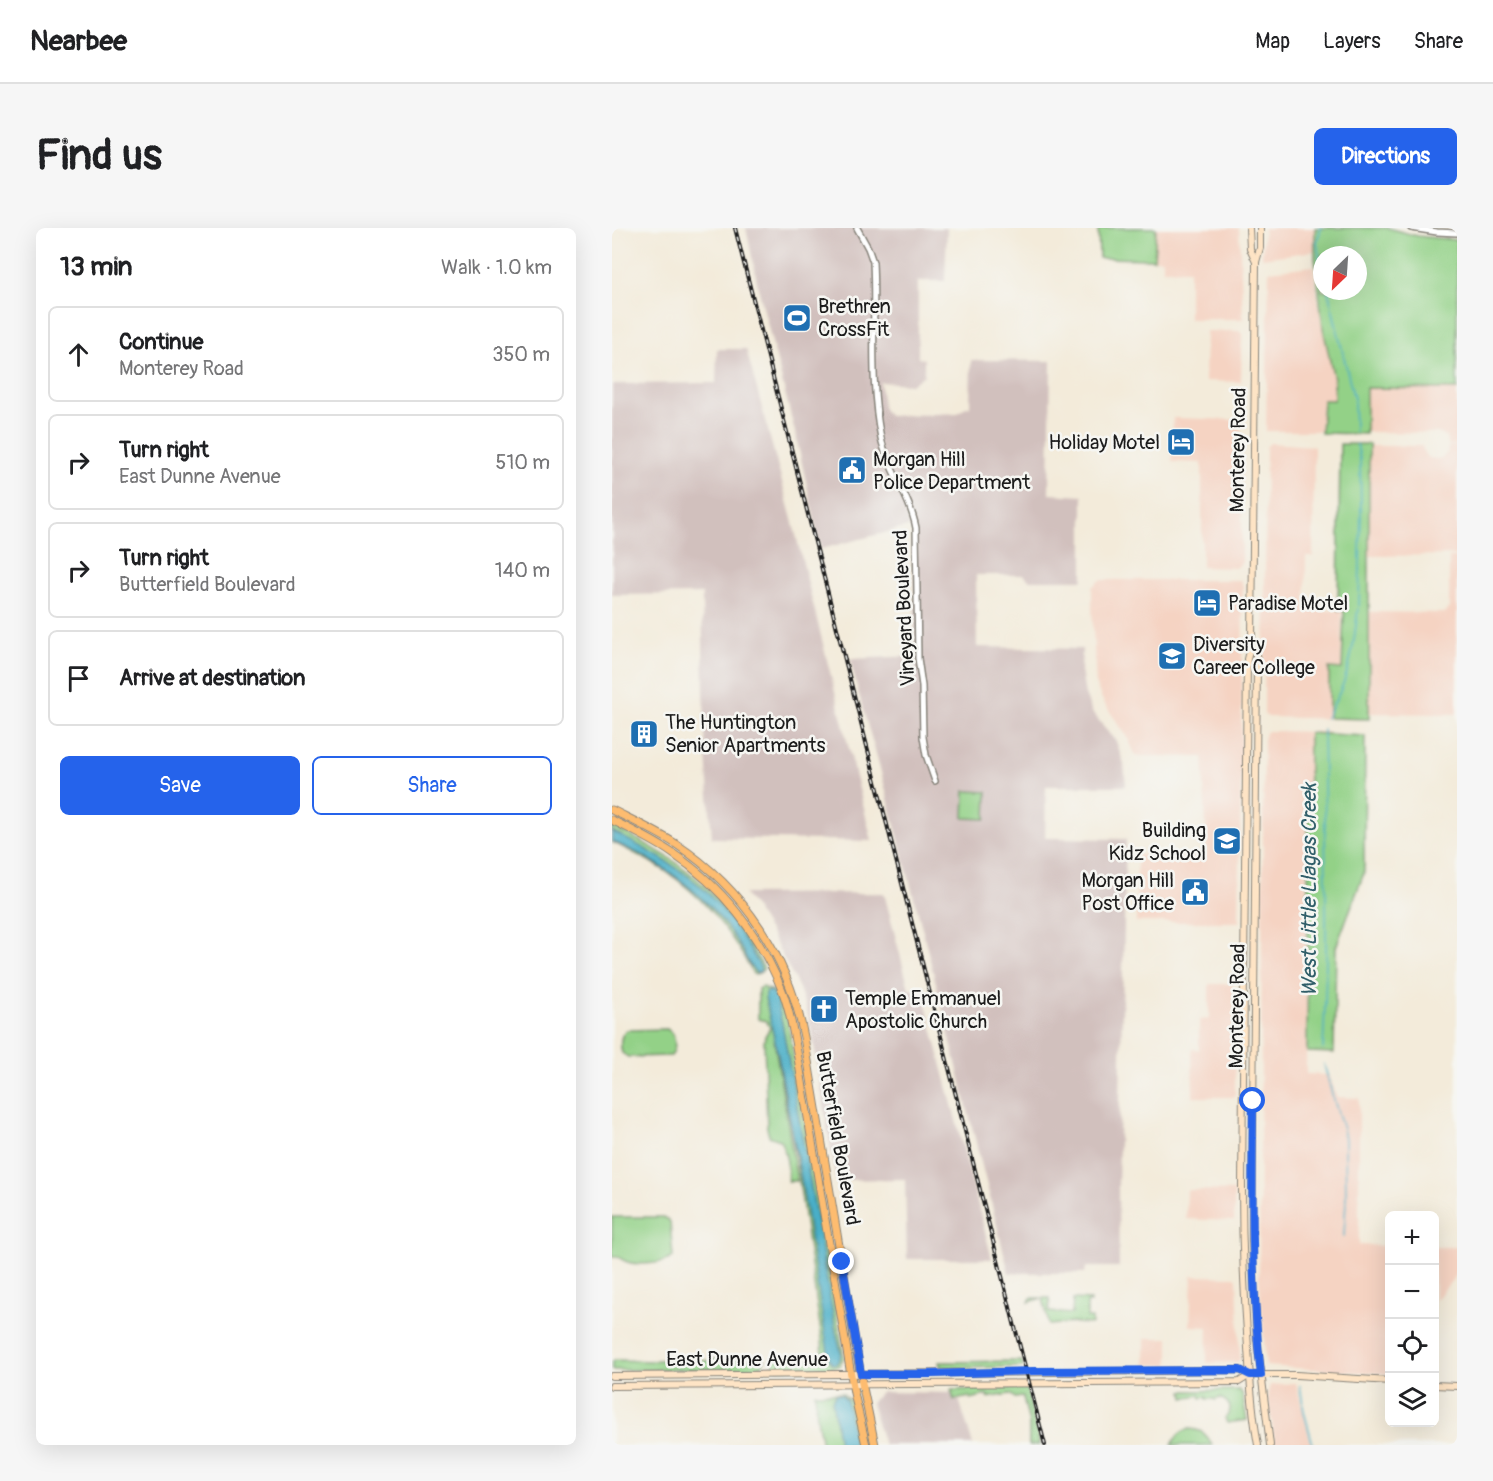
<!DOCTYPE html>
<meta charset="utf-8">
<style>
body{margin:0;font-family:Pangolin,sans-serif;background:#f6f6f6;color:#202124}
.controls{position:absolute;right:18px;bottom:18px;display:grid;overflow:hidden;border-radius:9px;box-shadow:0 6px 24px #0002}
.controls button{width:54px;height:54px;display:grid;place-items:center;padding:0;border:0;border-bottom:2px solid #e0e0e0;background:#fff;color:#202124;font:30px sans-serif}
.compass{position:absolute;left:701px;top:18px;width:54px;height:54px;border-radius:50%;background:#fff;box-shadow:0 6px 24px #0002;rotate:205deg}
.stop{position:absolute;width:18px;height:18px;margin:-14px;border:4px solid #2563eb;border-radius:50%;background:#fff}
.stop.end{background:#2563eb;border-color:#fff;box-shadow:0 2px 6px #0008}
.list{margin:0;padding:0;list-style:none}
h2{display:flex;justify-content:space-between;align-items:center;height:78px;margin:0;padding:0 24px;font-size:26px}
h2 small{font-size:20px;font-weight:400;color:#757577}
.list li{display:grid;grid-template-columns:39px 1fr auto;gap:18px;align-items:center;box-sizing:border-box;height:96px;margin:0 12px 12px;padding:0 12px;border:2px solid #e0e0e0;border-radius:9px}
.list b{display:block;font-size:22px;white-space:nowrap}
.list p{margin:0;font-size:20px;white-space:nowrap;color:#757577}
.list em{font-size:20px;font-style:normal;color:#757577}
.actions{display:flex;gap:12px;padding:18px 24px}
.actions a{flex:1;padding:14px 0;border:2px solid #2563eb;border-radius:9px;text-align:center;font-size:21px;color:#2563eb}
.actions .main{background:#2563eb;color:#fff}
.icon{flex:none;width:33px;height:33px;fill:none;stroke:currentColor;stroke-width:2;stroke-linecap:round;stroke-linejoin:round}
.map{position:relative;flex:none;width:845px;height:1217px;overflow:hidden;border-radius:9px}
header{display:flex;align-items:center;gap:36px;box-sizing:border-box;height:84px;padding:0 30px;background:#fff;border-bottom:2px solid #e0e0e0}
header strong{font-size:28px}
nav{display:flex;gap:33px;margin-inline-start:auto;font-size:21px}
.intro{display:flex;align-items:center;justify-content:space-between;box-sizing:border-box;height:144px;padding:0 36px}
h1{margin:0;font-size:42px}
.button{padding:15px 27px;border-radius:9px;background:#2563eb;color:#fff;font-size:21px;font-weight:700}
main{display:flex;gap:36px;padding:0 36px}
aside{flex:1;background:#fff;border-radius:9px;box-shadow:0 6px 24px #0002}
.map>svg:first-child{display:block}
</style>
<header>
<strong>Nearbee</strong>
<nav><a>Map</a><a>Layers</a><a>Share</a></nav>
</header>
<div class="intro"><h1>Find us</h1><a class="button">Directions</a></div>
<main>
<aside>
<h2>13 min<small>Walk · 1.0 km</small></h2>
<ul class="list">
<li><svg class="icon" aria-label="ahead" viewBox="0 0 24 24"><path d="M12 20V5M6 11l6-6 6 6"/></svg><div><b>Continue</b><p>Monterey Road</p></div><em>350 m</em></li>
<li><svg class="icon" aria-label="right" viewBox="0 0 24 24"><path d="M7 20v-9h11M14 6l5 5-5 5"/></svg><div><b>Turn right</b><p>East Dunne Avenue</p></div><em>510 m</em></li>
<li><svg class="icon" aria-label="right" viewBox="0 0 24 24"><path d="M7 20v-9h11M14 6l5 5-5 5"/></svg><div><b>Turn right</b><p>Butterfield Boulevard</p></div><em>140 m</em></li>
<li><svg class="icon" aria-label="arrive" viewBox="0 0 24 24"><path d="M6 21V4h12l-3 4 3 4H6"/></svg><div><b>Arrive at destination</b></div></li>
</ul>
<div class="actions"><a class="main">Save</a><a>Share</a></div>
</aside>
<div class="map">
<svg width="845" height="1217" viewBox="0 0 845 1217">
<rect width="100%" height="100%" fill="#f6f6f2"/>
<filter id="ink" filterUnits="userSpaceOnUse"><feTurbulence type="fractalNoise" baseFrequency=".0167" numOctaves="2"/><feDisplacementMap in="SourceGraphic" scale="12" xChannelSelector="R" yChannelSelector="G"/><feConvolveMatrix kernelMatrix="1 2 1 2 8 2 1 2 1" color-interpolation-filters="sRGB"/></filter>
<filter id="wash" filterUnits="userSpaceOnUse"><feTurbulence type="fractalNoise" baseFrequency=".008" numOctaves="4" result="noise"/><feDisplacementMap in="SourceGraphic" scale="24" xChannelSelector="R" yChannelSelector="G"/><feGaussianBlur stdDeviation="1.35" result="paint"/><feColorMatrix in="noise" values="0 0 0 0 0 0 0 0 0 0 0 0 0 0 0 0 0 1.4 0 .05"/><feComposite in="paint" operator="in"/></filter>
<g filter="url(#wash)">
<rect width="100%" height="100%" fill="#f3ebda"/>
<g fill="#f5d3c2">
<polygon points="544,0 627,0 631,91 577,91 577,42 551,41 551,31 542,31"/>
<polygon points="652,0 702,0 703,23 650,30"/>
<polygon points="701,38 709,92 721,149 721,172 710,172 708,203 654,203 657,43"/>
<polygon points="594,103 627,103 630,106 629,154 593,153"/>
<polygon points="754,161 845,161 845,217 836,217 834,208 826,205 754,204"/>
<polygon points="561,190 629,192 630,334 624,340 590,339 590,235 560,234"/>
<polygon points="658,215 702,218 701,328 694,328 693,382 730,383 728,491 656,489 652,486 654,219"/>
<polygon points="758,218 810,218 812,225 817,230 824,231 830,230 835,225 837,218 845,218 845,327 758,328"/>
<polygon points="837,329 845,329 845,486 757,485 758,384 832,385 835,383 837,380"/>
<polygon points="488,352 629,352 631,358 627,694 524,694 525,627 595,627 591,529 524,528 516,510 492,475 484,458 480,380 480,359"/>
<polygon points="656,503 716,504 715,584 694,584 694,846 717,847 725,869 747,870 747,1017 777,1018 777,1146 654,1138 647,1046 652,508 653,505"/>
<polygon points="597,756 619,756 622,761 623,866 621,869 581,869 580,821 587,822 587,792 597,791"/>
<polygon points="575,962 622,963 622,993 574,991"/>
<polygon points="822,1019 845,1019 845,1046 823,1073"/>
<polygon points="580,1048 623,1049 625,1051 628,1130 626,1134 595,1135 596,1099 578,1098"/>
<rect x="533" y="1110" width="24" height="27"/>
<polygon points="684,1155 699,1217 663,1217 656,1165 658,1157"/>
</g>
<g fill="#d1c0bd">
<polygon points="134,0 335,0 333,53 306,53 306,130 312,131 312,147 300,156 268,154 271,181 277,188 346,185 352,180 358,178 359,132 439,133 437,266 471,268 471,352 417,352 412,347 364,347 365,419 470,421 469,442 473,467 480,484 504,513 512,536 514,558 434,558 433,610 514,611 506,960 507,1039 474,1039 473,1045 397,1045 309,696 265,529 251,482 238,431 303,428 301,303 299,298 209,321 183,204 147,63"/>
<polygon points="105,121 134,121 180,291 260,613 100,610 93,513 90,366 0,367 0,156 104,155"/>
<polygon points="272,665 297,761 310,761 380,1031 295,1031 293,951 224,952 200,806 195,783 187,760 160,708 143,680 132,666"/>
<polygon points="269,1164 345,1165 361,1217 272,1217 259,1175"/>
</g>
<g fill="#93d187" stroke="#587652" stroke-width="1.5" fill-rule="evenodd">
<polygon points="486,0 544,0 542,31 487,30"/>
<path d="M703 0H776L806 8 845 12V161L754 160V206L709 205 711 172H722V151L711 100 703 30ZM710 27H746V63H710Z"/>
<polygon points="728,216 757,216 757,491 717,490 717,440 730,441 732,382 726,382"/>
<polygon points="697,505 753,508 752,645 724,719 722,825 695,824"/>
<polygon points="353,563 375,564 374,591 352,590"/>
<path d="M0 598C29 613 58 628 83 649 112 674 134 707 152 740 149 745 147 746 141 746 120 705 92 669 53 643 37 632 18 623 0 614Z"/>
<path d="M151 758 153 761 161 762 169 772 176 795 232 1129C230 1135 228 1139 221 1140L167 1141 163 1139 159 1131H211L210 1112 183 925 162 812 185 953H176C176 937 175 927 168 912L157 908 155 900 152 813 153 808 158 800 154 793 146 791V761Z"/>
<path d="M55 801C64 806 65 820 59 828L16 829 10 825C8 817 7 807 15 802Z"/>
<path d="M0 989H51L56 991 58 994 61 1029C54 1036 23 1038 13 1033 7 1030 7 1028 0 1029Z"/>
<polygon points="419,1070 438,1070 437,1084 460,1086 461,1071 478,1072 478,1074 475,1074 475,1090 480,1090 480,1096 460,1095 437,1097 431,1070 417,1074"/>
<polygon points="102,1131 153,1131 150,1138 144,1141 0,1142 0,1134 2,1132 43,1133 44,1132 64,1132 65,1133 82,1133 82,1132 101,1133"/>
<polygon points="410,1133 411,1139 333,1140 328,1138 327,1134"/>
<polygon points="414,1159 428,1217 417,1217 417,1195 411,1169 403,1170 398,1166 376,1170 375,1167 359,1171 358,1169 342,1172 339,1162"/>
<path d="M627 1162 630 1165 635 1192 615 1195 613 1190C622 1182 618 1174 608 1170L603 1172 602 1171H595L594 1169 589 1170 588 1167 572 1170 571 1163Z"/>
<polygon points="203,1165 230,1165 239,1173 250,1217 210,1217 205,1190"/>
<path d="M576 1201C589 1201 595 1206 600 1217H560C564 1208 568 1204 576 1201Z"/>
</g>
<g fill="#48afc7" stroke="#326672" stroke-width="1.5">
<path d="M0 603C26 617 52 630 76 648 107 671 129 705 148 738L149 743 145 745C137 740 135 730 130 722 123 710 115 698 106 688 85 663 61 645 33 629 23 623 11 619 0 613Z"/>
<polygon points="159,763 164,769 171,800 207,1003 223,1099 229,1125 228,1131 224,1136 220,1136 217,1131 189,951 166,827 153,770 154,764"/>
<polygon points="224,1166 230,1167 235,1173 242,1217 227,1217 220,1172"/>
</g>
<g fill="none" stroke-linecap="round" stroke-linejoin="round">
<g stroke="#48afc7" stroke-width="1.5">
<polyline points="709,0 705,14 710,46"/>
<polyline points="716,63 742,171 743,203"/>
<polyline points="745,216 748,232 749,285 747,378"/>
<path d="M714 490C720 478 727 468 731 456 740 432 743 406 746 381"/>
<path d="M711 502C713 608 717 715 711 821"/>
<polyline points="712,836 720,866 731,901 733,912 734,973 732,1008"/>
<polyline points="688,1158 692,1184 701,1217"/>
</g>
</g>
</g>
<g filter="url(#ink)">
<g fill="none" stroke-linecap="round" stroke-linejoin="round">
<g stroke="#88847b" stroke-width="8">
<g id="tertiary">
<path d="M245 0 256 20 261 34C264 92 257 152 269 210 276 242 298 268 304 300L306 430 310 458 311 509 314 527 323 553"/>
<polyline points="799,0 825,4 845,5"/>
</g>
</g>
<g stroke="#88847b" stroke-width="8">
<g id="secondary">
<polyline points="637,0 638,21 644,34"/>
<polyline points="640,412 645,431 640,1013 645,1111 658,1217"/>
<path d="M0 1148C209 1147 419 1144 628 1142L638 1147H684L778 1153"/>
<polyline points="822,1157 845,1158"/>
<polyline points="0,1158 627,1154 638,1147"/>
<path d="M646 1217C640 1185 638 1153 636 1120 632 1066 630 1012 630 958L635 431 640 411 644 34 648 20V0"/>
</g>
</g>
<g stroke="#88847b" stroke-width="9">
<g id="primary">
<path d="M0 582C22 593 44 603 64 616 132 661 177 730 192 809L250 1155 263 1217"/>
<path d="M0 592C20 602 41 612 60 625 110 658 148 707 170 762 178 782 181 803 185 824L242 1165 254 1217"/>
</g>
</g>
<use href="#tertiary" stroke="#fff" stroke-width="5"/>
<use href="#secondary" stroke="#fee4c5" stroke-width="6"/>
<use href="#primary" stroke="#fdbc6f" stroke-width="7"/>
<g stroke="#1c1c1c" stroke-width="4">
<polyline id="rail" points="123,0 433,1217"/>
</g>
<use href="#rail" stroke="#f6f6f2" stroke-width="1.5" stroke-dasharray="4.5" stroke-linecap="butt"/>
</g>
</g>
<g fill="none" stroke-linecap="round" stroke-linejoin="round" filter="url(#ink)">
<path stroke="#2563eb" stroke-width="8" d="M230 1034 249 1146H318L422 1143 628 1142 638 1147H649C639 1056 640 965 641 873"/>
</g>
<defs>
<g id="stadium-square" transform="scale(1.5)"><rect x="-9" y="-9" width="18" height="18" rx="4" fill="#1f6fb2" stroke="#f6f6f2"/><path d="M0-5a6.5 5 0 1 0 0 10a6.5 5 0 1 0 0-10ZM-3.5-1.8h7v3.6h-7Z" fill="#fff"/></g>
<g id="hotel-square" transform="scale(1.5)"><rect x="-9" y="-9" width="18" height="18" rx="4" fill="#1f6fb2" stroke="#f6f6f2"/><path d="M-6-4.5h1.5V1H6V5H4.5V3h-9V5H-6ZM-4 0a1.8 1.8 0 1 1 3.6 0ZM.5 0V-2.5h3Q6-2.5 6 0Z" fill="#fff"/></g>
<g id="civic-square" transform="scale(1.5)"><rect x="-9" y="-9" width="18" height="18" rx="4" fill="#1f6fb2" stroke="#f6f6f2"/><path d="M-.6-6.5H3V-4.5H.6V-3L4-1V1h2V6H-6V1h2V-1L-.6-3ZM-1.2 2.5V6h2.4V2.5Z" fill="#fff"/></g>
<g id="university-square" transform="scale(1.5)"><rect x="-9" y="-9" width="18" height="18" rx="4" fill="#1f6fb2" stroke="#f6f6f2"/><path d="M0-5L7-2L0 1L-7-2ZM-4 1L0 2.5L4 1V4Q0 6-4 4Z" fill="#fff"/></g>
<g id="building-square" transform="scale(1.5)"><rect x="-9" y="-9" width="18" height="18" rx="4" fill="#1f6fb2" stroke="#f6f6f2"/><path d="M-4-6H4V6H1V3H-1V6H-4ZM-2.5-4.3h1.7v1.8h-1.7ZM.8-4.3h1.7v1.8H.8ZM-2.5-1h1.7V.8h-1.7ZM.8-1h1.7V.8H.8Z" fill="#fff"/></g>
<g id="school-square" transform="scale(1.5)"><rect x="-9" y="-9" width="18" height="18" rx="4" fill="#1f6fb2" stroke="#f6f6f2"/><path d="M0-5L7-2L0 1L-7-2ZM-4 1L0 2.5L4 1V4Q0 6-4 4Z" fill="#fff"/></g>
<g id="church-square" transform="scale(1.5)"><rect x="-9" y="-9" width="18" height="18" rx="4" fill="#1f6fb2" stroke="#f6f6f2"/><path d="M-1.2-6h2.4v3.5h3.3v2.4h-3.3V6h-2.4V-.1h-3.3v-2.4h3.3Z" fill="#fff"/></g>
</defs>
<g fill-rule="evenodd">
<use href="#stadium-square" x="185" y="90"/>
<use href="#hotel-square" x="569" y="214"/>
<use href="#civic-square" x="240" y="242"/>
<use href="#hotel-square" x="595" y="375"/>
<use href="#university-square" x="560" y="428"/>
<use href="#building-square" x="32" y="506"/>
<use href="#school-square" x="615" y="613"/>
<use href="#civic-square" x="583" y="664"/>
<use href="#church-square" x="212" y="781"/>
</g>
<g text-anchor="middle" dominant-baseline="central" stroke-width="5" stroke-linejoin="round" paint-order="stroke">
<g font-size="20" fill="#1c1c1c" stroke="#f6f6f2" text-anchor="start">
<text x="206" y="78">Brethren<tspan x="206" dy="23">CrossFit</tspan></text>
<text x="548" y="214" text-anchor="end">Holiday Motel</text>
<text x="261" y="231">Morgan Hill<tspan x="261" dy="23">Police Department</tspan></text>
<text x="616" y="375">Paradise Motel</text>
<text x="581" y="416">Diversity<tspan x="581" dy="23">Career College</tspan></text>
<text x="53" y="494">The Huntington<tspan x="53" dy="23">Senior Apartments</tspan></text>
<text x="594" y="602" text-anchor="end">Building<tspan x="594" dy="23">Kidz School</tspan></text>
<text x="562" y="652" text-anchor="end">Morgan Hill<tspan x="562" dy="23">Post Office</tspan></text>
<text x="233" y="770">Temple Emmanuel<tspan x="233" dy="23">Apostolic Church</tspan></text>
</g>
<g font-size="20" fill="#1c1c1c" stroke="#f6f6f2">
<text transform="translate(626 222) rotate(-89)">Monterey Road</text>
<text transform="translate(292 380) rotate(-93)">Vineyard Boulevard</text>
<text transform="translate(625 778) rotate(-89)">Monterey Road</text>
<text transform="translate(226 910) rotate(80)">Butterfield Boulevard</text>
<text x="135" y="1131">East Dunne Avenue</text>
</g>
<g font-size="21" font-style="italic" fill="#305e69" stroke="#f6f6f2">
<text transform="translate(697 662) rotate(-90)">West Little Llagas Creek</text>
</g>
</g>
</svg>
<div class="controls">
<button>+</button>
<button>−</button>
<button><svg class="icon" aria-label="locate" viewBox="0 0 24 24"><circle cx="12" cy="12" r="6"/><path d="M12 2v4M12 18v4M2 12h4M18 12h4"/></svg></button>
<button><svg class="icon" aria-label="layers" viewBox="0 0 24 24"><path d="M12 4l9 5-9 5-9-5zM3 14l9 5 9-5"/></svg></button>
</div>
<svg class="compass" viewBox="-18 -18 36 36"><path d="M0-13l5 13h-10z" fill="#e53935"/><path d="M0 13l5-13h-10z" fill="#757577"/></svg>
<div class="stop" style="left:641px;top:873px"></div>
<div class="stop end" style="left:230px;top:1034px"></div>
</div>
</main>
